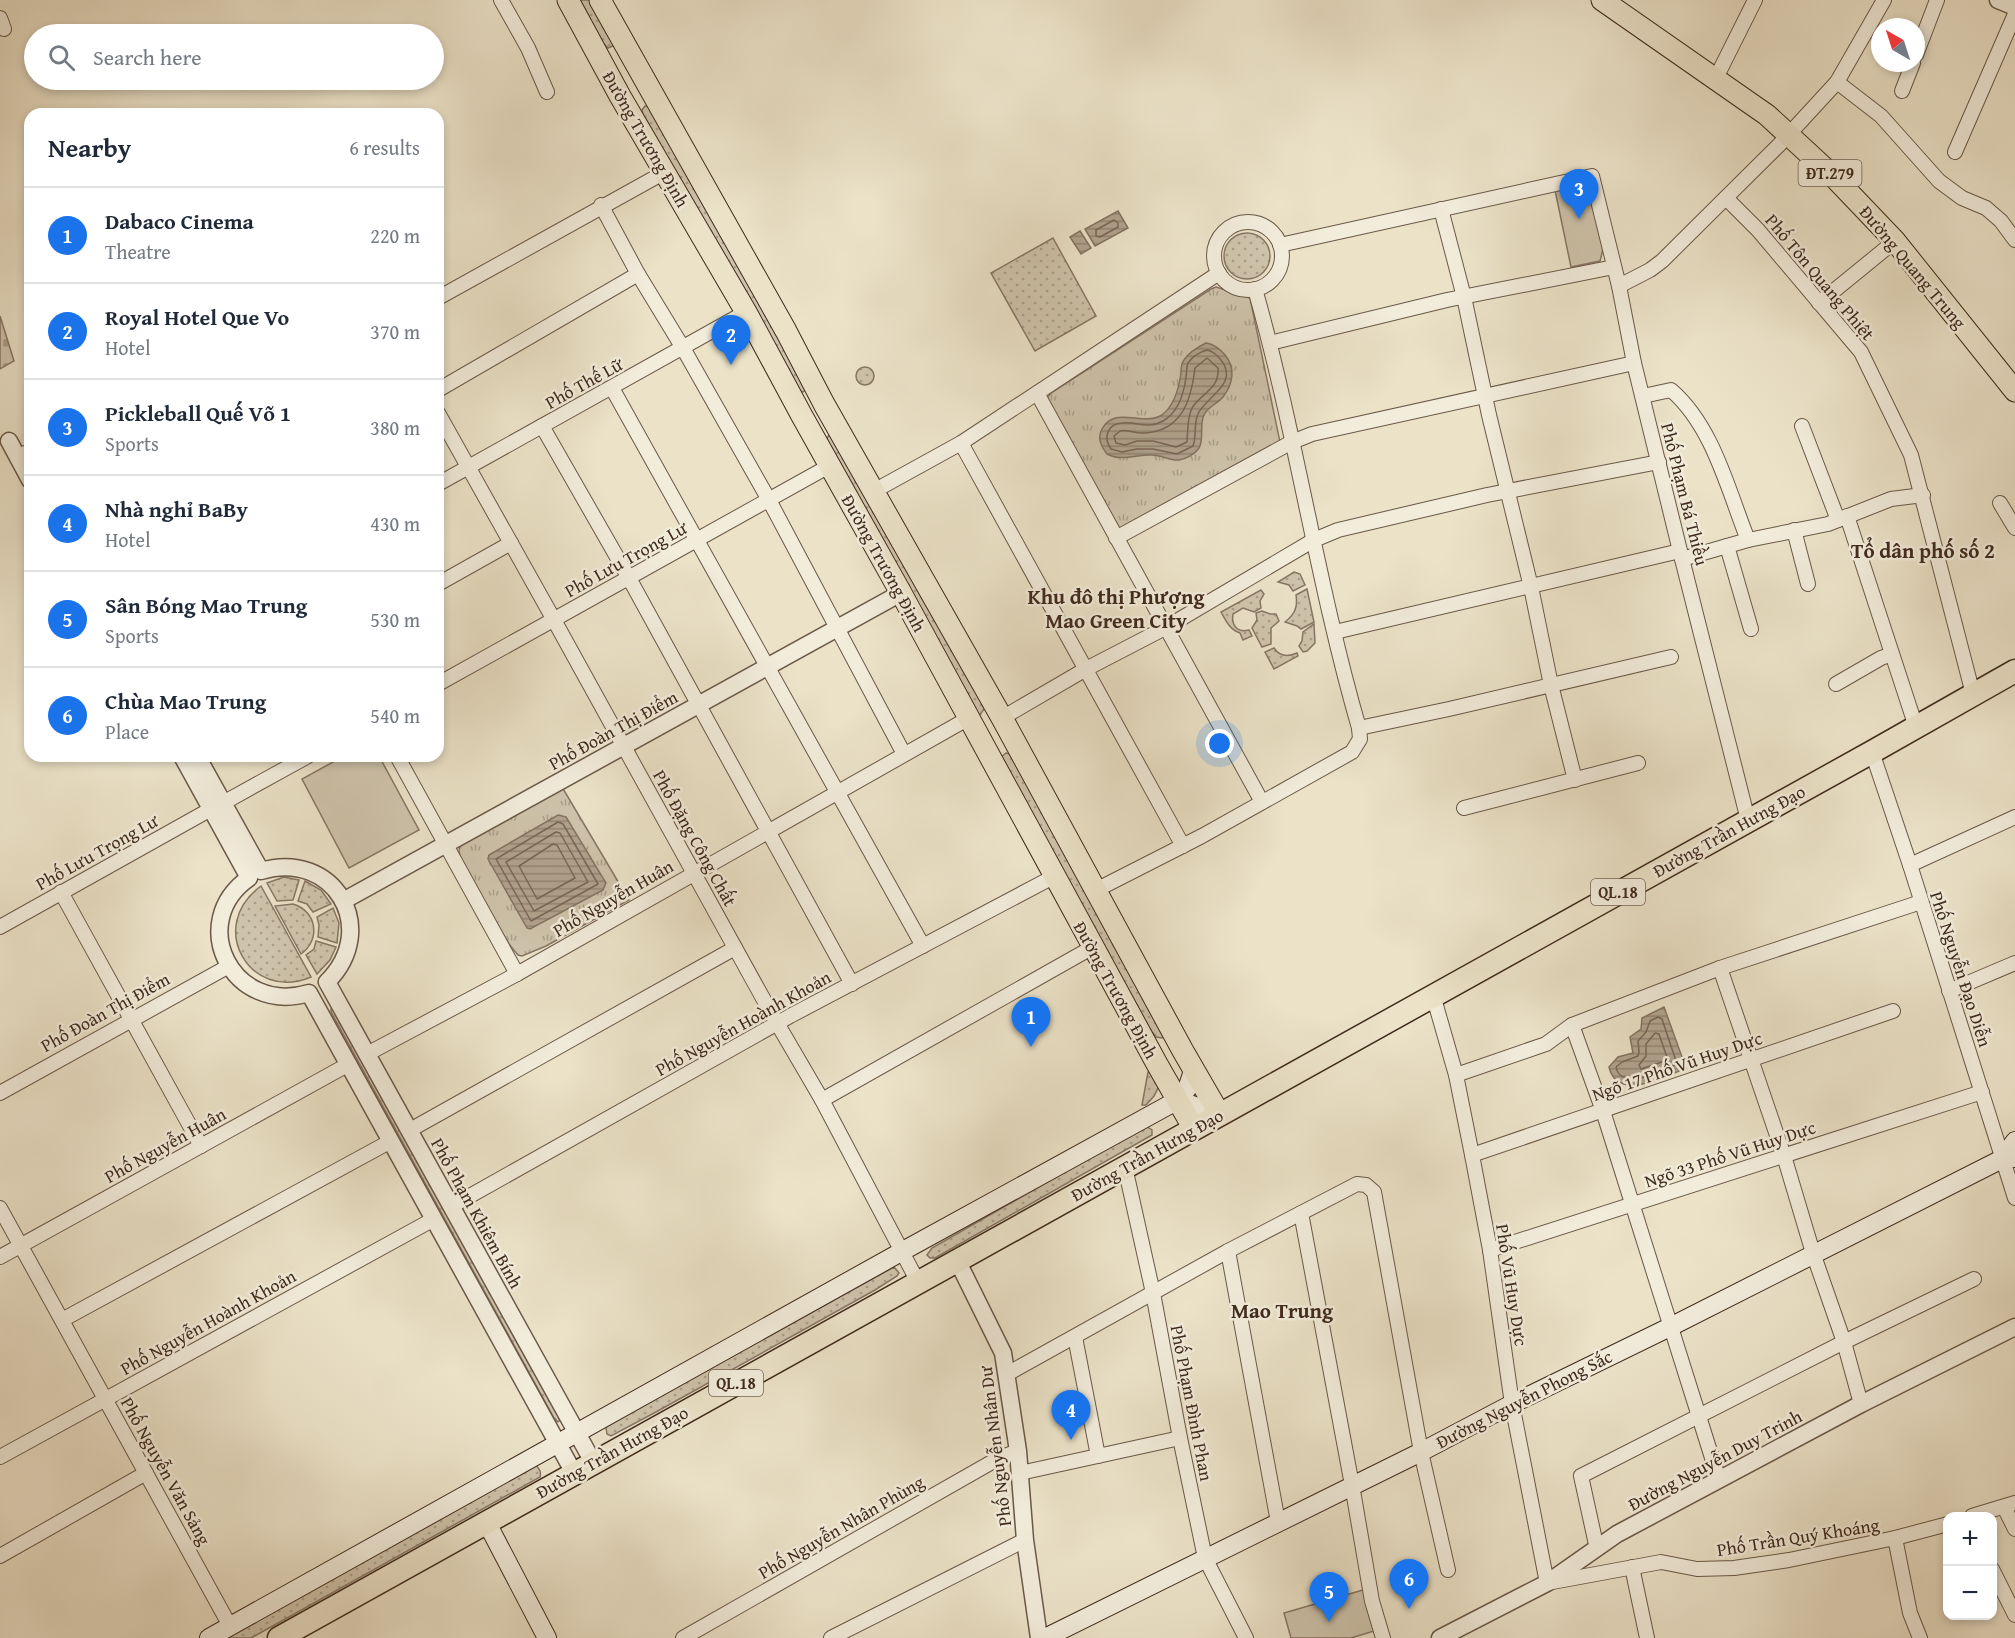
<!DOCTYPE html>
<meta charset="utf-8">
<style>
body{margin:0;font-family:"Gentium Book Plus",serif;background:#f2f2f3;color:#1f2937}
.controls{position:absolute;right:18px;bottom:18px;display:grid;overflow:hidden;border-radius:12px;box-shadow:0 3px 9px #0003}
.controls button{width:54px;height:54px;display:grid;place-items:center;padding:0;border:0;border-bottom:2px solid #e0e1e3;background:#fff;color:#1f2937;font:30px sans-serif}
.compass{position:absolute;left:1871px;top:18px;width:54px;height:54px;border-radius:50%;background:#fff;box-shadow:0 3px 9px #0003;rotate:321deg}
.you{position:absolute;left:1220px;top:744px;width:21px;height:21px;margin:-15px;border:4px solid #fff;border-radius:50%;background:#1a73e8;box-shadow:0 0 0 9px #1a73e833}
.badge{display:grid;place-items:center;width:39px;height:39px;border-radius:50%;background:#1a73e8;color:#fff;font-size:20px;font-weight:700}
.pin{position:absolute;translate:-50% -50px;filter:drop-shadow(0 2px 3px #0008)}
.pin::after{content:'';position:absolute;top:32px;width:21px;height:18px;background:inherit;clip-path:polygon(0 0,100% 0,50% 100%)}
.list{margin:0;padding:0;list-style:none}
h2{display:flex;justify-content:space-between;align-items:center;height:78px;margin:0;padding:0 24px;font-size:26px}
h2 small{font-size:20px;font-weight:400;color:#747a83}
.list li{display:grid;grid-template-columns:39px 1fr auto;gap:18px;align-items:center;box-sizing:border-box;height:96px;padding:0 24px;border-top:2px solid #e0e1e3}
.list b{display:block;font-size:22px;white-space:nowrap}
.list p{margin:0;font-size:20px;white-space:nowrap;color:#747a83}
.list em{font-size:20px;font-style:normal;color:#747a83}
.icon{flex:none;width:33px;height:33px;fill:none;stroke:currentColor;stroke-width:2;stroke-linecap:round;stroke-linejoin:round}
.map{position:relative;flex:none;width:2015px;height:1638px;overflow:hidden}
.search{position:absolute;background:#fff;box-shadow:0 3px 9px #0003;left:24px;top:24px;width:420px;height:66px;display:flex;align-items:center;gap:15px;box-sizing:border-box;padding:0 21px;border-radius:33px;color:#747a83;font-size:22px}
.panel{position:absolute;background:#fff;box-shadow:0 3px 9px #0003;left:24px;top:108px;width:420px;height:654px;border-radius:18px}
.map>svg:first-child{display:block}
</style>
<div class="map">
<svg width="2015" height="1638" viewBox="0 0 2015 1638">
<defs>
<pattern id="grass-dots" width="8" height="8" patternUnits="userSpaceOnUse" patternTransform="scale(1.5)"><rect width="8" height="8" fill="#cec3ab"/><path d="M2 2h.1M6 6h.1" fill="none" stroke="#a99f8a" stroke-width="1.8" stroke-linecap="round"/></pattern>
<pattern id="cemetery-stones" width="16" height="16" patternUnits="userSpaceOnUse" patternTransform="scale(1.5)"><rect width="16" height="16" fill="#cec3ab"/><path d="M2 7V4a2 2 0 0 1 4 0v3zM10 15v-3a2 2 0 0 1 4 0v3z" fill="#a99f8a"/></pattern>
<pattern id="park-tufts" width="24" height="20" patternUnits="userSpaceOnUse" patternTransform="scale(1.5)"><rect width="24" height="20" fill="#cec3ab"/><path d="M3 7l-1-3M5 7V3M7 7l1-3M15 17l-1-3M17 17v-4M19 17l1-3" fill="none" stroke="#a99f8a"/></pattern>
<pattern id="water-rules" width="6" height="5" patternUnits="userSpaceOnUse" patternTransform="scale(1.5)"><rect width="6" height="5" fill="#b1a38e"/><path d="M0 2.5h6" fill="none" stroke="#918573"/></pattern>
</defs>
<rect width="100%" height="100%" fill="#ebe2c8"/>
<filter id="stains"><feTurbulence type="fractalNoise" baseFrequency=".00333" numOctaves="4"/><feColorMatrix values="0 0 0 0 .2 0 0 0 0 .09 0 0 0 0 .02 0 0 0 .5 -.17"/></filter>
<radialGradient id="worn" r=".72"><stop offset=".6" stop-color="#630" stop-opacity="0"/><stop offset="1" stop-color="#630" stop-opacity=".3"/></radialGradient>
<g fill="url(#grass-dots)" stroke="#867664" stroke-width="1.5">
<polygon points="580,0 593,0 615,45 608,48 603,43"/>
<polygon points="645,106 648,106 806,385 805,390 803,392 798,391 792,381 643,114 642,110"/>
<circle cx="1247" cy="256" r="23"/>
<polygon points="1053,238 1096,316 1035,351 991,273"/>
<circle cx="865" cy="376" r="9"/>
<polygon points="829,435 832,435 982,703 984,709 980,715 976,714 826,440"/>
<polygon points="1294,572 1300,574 1305,585 1293,591 1289,585 1278,582"/>
<path d="M1307 589 1314 622 1301 629 1297 626 1285 622C1295 614 1298 607 1296 595Z"/>
<path d="M1261 590 1264 594 1260 601 1261 608 1254 612 1243 608 1233 614C1231 625 1237 633 1249 630L1252 636 1243 640 1240 633C1230 630 1226 621 1221 612Z"/>
<polygon points="1262,611 1270,614 1276,614 1279,621 1271,628 1271,644 1262,647 1252,628 1257,620 1256,613"/>
<polygon points="1314,624 1315,643 1307,651 1303,652 1299,646 1302,641 1303,632"/>
<path d="M1274 648C1280 657 1288 657 1297 653L1298 656 1274 669 1265 652Z"/>
<polygon points="1006,753 1010,754 1164,1035 1162,1038 1156,1037 1150,1029 1000,758"/>
<polygon points="284,877 299,880 293,900 277,901 267,883"/>
<polygon points="305,881 321,890 331,904 313,912 307,904 298,901"/>
<path d="M261 886 311 977C251 1003 205 927 261 886Z"/>
<path d="M293 904C317 911 321 940 301 954L275 906Z"/>
<polygon points="333,908 339,923 337,943 318,937 319,925 317,917"/>
<polygon points="316,941 336,947 330,960 317,974 306,955 314,949"/>
<polygon points="334,1007 560,1420 558,1422 554,1418 331,1012 331,1009"/>
<polygon points="1154,1070 1160,1084 1154,1096 1146,1105 1142,1105 1148,1072"/>
<polygon points="1146,1126 1152,1130 1152,1135 935,1258 930,1258 927,1255 932,1248"/>
<polygon points="894,1267 899,1273 897,1276 875,1290 656,1412 611,1436 607,1434 606,1428 608,1425"/>
<path d="M533 1463C538 1467 542 1471 540 1477L251 1638H220Z"/>
</g>
<polygon fill="url(#cemetery-stones)" stroke="#867664" stroke-width="1.5" points="0,316 14,361 0,369"/>
<g fill="url(#park-tufts)" stroke="#867664" stroke-width="1.5">
<polygon points="1216,287 1250,298 1280,442 1120,529 1115,526 1047,398 1051,393 1211,289"/>
<polygon points="562,787 629,900 546,946 522,956 518,955 509,944 461,863 459,850 461,845"/>
</g>
<g fill="#cec3ab" stroke="#867664" stroke-width="1.5">
<polygon points="1581,183 1589,188 1603,249 1600,261 1571,267 1555,190"/>
<polygon points="344,756 379,756 419,830 349,868 302,779"/>
<polygon points="1363,1590 1374,1631 1351,1638 1291,1638 1284,1613"/>
</g>
<g fill="url(#water-rules)" stroke="#837360" stroke-width="1.5">
<polygon points="1118,211 1128,228 1095,246 1085,229"/>
<polygon points="1080,231 1091,248 1081,254 1070,237"/>
<path d="M1206 343C1213 344 1220 349 1225 355 1236 368 1233 384 1223 397 1218 403 1210 406 1205 413 1198 424 1205 438 1199 448 1195 454 1186 459 1179 460 1170 461 1162 455 1152 455 1137 454 1122 462 1107 454 1101 446 1097 438 1102 429 1115 405 1143 427 1162 415 1175 405 1179 388 1181 373 1181 368 1181 364 1184 360 1189 352 1198 347 1206 343Z"/>
<polygon points="558,815 566,817 606,883 603,890 530,929 527,928 488,859 489,855"/>
<path d="M1664 1007 1686 1068C1665 1077 1617 1102 1609 1067L1618 1057 1633 1053 1630 1037 1641 1029 1642 1018Z"/>
</g>
<g fill="none" stroke-linecap="round" stroke-linejoin="round">
<g stroke="#786655" stroke-width="1.5">
<polygon points="1114,220 1118,223 1118,227 1100,237 1096,236 1096,230"/>
<path d="M1207 350C1213 351 1217 355 1221 360 1240 384 1205 397 1198 414 1193 425 1197 436 1193 446L1177 454 1153 449H1137L1122 452 1111 449C1103 438 1107 424 1122 423 1137 421 1147 430 1163 421 1179 412 1184 393 1186 377 1187 373 1186 367 1188 363 1192 357 1200 352 1207 350Z"/>
<path d="M1207 358 1218 368C1220 389 1201 393 1192 408 1187 419 1188 430 1187 442L1176 447 1153 441H1137L1125 445 1116 443 1114 436 1120 431C1128 429 1135 434 1144 433 1182 431 1191 401 1195 368Z"/>
<polygon points="558,822 563,824 598,884 531,921 496,859"/>
<polygon points="556,832 560,833 588,882 534,911 506,862"/>
<polygon points="553,844 557,845 575,878 537,899 519,866"/>
<path d="M1658 1017 1662 1019 1677 1064C1664 1072 1620 1091 1616 1067L1622 1062 1638 1056 1639 1052 1638 1041 1646 1032 1650 1021Z"/>
<polygon points="1655,1033 1659,1034 1668,1060 1641,1069 1639,1065 1646,1056 1646,1044"/>
</g>
<g stroke="#6a5847" stroke-width="16">
<g id="minor">
<polyline points="501,0 528,48 547,92"/>
<polyline points="0,18 4,29"/>
<polyline points="1916,55 1937,0"/>
<polyline points="1715,80 1755,0"/>
<polyline points="1837,82 1881,116 1939,181 1962,198 1986,208 2001,221 2015,240"/>
<polyline points="1902,91 1913,63"/>
<polyline points="1955,152 2015,14"/>
<polyline points="1726,198 1758,230 1861,352 1911,455 1973,694"/>
<polyline points="601,205 638,274 683,348 769,500 904,754"/>
<polyline points="1441,209 1464,297 1489,415 1531,587 1551,685 1575,780"/>
<circle cx="1248" cy="256" r="34"/>
<polyline points="1280,245 1592,176 1619,286 1634,363 1680,551 1748,820"/>
<polyline points="1619,286 1650,270 1662,261 1779,145 1837,82 1884,0"/>
<polyline points="438,298 665,172"/>
<polyline points="1819,303 1895,241"/>
<polyline points="1270,343 1447,300 1614,267"/>
<polyline points="612,388 923,946"/>
<polyline points="438,390 638,274"/>
<polyline points="1037,393 1262,802"/>
<path d="M1643 396 1671 390C1713 426 1728 490 1748 540"/>
<polyline points="438,413 554,620 770,1011 822,1100 918,1282"/>
<polyline points="542,426 629,578 852,984"/>
<polyline points="1802,426 1838,520"/>
<polyline points="961,443 1183,846"/>
<polyline points="25,453 30,461"/>
<polyline points="438,484 746,312"/>
<polyline points="874,491 961,443 1219,273"/>
<polyline points="2000,503 2015,528"/>
<polyline points="1847,516 1916,727"/>
<polyline points="1794,530 1808,584"/>
<polyline points="1116,538 1292,442 1312,434 1634,363"/>
<polyline points="1727,546 1751,629"/>
<polyline points="1682,559 1748,540 1828,524 1891,499 1923,495"/>
<polyline points="438,584 511,543"/>
<polyline points="1335,632 1680,551"/>
<polyline points="438,684 831,465"/>
<polyline points="1836,684 1881,658 1892,654"/>
<polyline points="1002,718 1086,669 1165,628 1314,540 1338,530 1487,495 1659,462"/>
<polyline points="1359,728 1449,709 1671,657"/>
<polyline points="1872,752 1910,865 2015,1198"/>
<polyline points="397,756 517,974"/>
<polyline points="223,803 308,756"/>
<polyline points="1464,808 1638,763"/>
<polyline points="1910,865 2015,817"/>
<path d="M1096 890 1202 836 1352 752 1360 739 1359 728C1317 583 1296 433 1255 289"/>
<polyline points="61,892 201,1146"/>
<polyline points="0,927 211,809"/>
<polyline points="1720,968 1784,1156 1813,1253 1844,1342 1861,1404"/>
<polyline points="1949,991 2015,963"/>
<polyline points="1433,995 1456,1075 1472,1155 1490,1250 1512,1404 1547,1583 1661,1562 1697,1569 1734,1568 1789,1560 1895,1538 1948,1524"/>
<polyline points="1572,1025 1603,1111 1719,1480"/>
<polyline points="367,1054 517,974 969,718"/>
<polyline points="1456,1075 1546,1044 1572,1025 1720,968 1921,902"/>
<polyline points="0,1093 229,966"/>
<polyline points="822,1100 1093,947"/>
<polyline points="410,1130 735,948"/>
<polyline points="1472,1155 1893,1011"/>
<polyline points="1125,1167 1153,1293 1180,1438 1205,1558 1246,1638"/>
<polyline points="452,1206 790,1016 1055,876"/>
<polyline points="0,1208 230,1626"/>
<polyline points="1301,1213 1352,1485 1372,1601 1383,1638"/>
<polyline points="1490,1250 1982,1092"/>
<polyline points="1228,1251 1278,1522"/>
<polyline points="0,1257 349,1064"/>
<polyline points="62,1320 391,1141"/>
<polyline points="1075,1337 1098,1456"/>
<polyline points="1007,1374 1228,1251 1357,1184 1366,1185 1374,1192 1421,1452 1448,1570"/>
<polyline points="0,1457 434,1219"/>
<polyline points="1020,1473 1180,1438"/>
<polyline points="2004,1507 2015,1529"/>
<polyline points="1972,1516 2015,1503"/>
<polyline points="1895,1538 1910,1613 1920,1638"/>
<polyline points="1597,1549 1581,1476 1844,1342 1974,1279"/>
<polyline points="0,1556 146,1473"/>
<polyline points="1632,1567 1647,1638"/>
<polyline points="1992,1569 2015,1615"/>
<polyline points="683,1638 999,1458 1018,1451"/>
<polyline points="831,1638 1025,1540"/>
</g>
</g>
<g stroke="#6a5847" stroke-width="19">
<g id="tertiary">
<polyline points="1998,0 2015,7"/>
<polyline points="9,441 30,480"/>
<path d="M182 756 249 878C186 922 232 1016 309 993L574 1473"/>
<path d="M197 756 261 871C333 849 381 928 327 982L593 1462"/>
<polyline points="343,901 901,593"/>
<polyline points="957,1260 1003,1353 1018,1451 1025,1540 1039,1638"/>
<polyline points="1440,1638 1547,1583 1617,1534 1861,1404 2015,1327"/>
</g>
</g>
<g stroke="#3f2a1c" stroke-width="20">
<g id="secondary">
<polyline points="1178,1100 1220,1115"/>
<polyline points="2002,1159 2015,1141"/>
<polyline points="487,1523 547,1638"/>
<polyline points="209,1638 901,1252 1178,1100 1187,1089 1194,1068"/>
<polyline points="1045,1638 1421,1452 1512,1404 1672,1326 2002,1159 2015,1158"/>
</g>
</g>
<g stroke="#3f2a1c" stroke-width="23">
<g id="primary">
<polyline points="568,0 620,96 746,312 802,416 901,593 1157,1064 1194,1129"/>
<polyline points="600,0 786,331 824,404 1002,718 1183,1051 1220,1115"/>
<polyline points="1602,0 1767,115 1834,177 1895,241 2015,391"/>
</g>
</g>
<g stroke="#3f2a1c" stroke-width="25">
<polyline id="trunk" points="279,1638 1872,752 2015,671"/>
</g>
<use href="#minor" stroke="#f2ecdb" stroke-width="14"/>
<use href="#tertiary" stroke="#f2ecdb" stroke-width="16"/>
<use href="#secondary" stroke="#f2ecdb" stroke-width="18"/>
<use href="#primary" stroke="#ebe2c8" stroke-width="21"/>
<use href="#trunk" stroke="#ebe2c8" stroke-width="22"/>
</g>
<g text-anchor="middle" dominant-baseline="central" stroke-width="5" stroke-linejoin="round" paint-order="stroke">
<g fill="#f2ecdb" stroke="#756455" stroke-width="1.5">
<rect x="1798.5" y="160" width="63" height="26" rx="4.5"/>
<rect x="1591" y="879" width="54" height="26" rx="4.5"/>
<rect x="709" y="1370" width="54" height="26" rx="4.5"/>
</g>
<g font-size="16" font-weight="bold" fill="#3f2a1c">
<text x="1830" y="173">ĐT.279</text>
<text x="1618" y="892">QL.18</text>
<text x="736" y="1383">QL.18</text>
</g>
<g font-size="18" fill="#3f2a1c" stroke="#f2ecdb">
<text transform="translate(646 139) rotate(60)">Đường Trương Định</text>
<text transform="translate(1913 267) rotate(50)">Đường Quang Trung</text>
<text transform="translate(1820 277) rotate(50)">Phố Tôn Quang Phiệt</text>
<text transform="translate(584 383) rotate(-29)">Phố Thế Lữ</text>
<text transform="translate(1685 494) rotate(76)">Phố Phạm Bá Thiều</text>
<text transform="translate(626 559) rotate(-29)">Phố Lưu Trọng Lư</text>
<text transform="translate(884 563) rotate(61)">Đường Trương Định</text>
<text transform="translate(613 730) rotate(-29)">Phố Đoàn Thị Điểm</text>
<text transform="translate(1729 831) rotate(-29)">Đường Trần Hưng Đạo</text>
<text transform="translate(695 838) rotate(61)">Phố Đặng Công Chất</text>
<text transform="translate(97 852) rotate(-29)">Phố Lưu Trọng Lư</text>
<text transform="translate(613 898) rotate(-30)">Phố Nguyễn Huân</text>
<text transform="translate(1961 969) rotate(72)">Phố Nguyễn Đạo Diễn</text>
<text transform="translate(1116 990) rotate(61)">Đường Trương Định</text>
<text transform="translate(105 1012) rotate(-29)">Phố Đoàn Thị Điểm</text>
<text transform="translate(743 1023) rotate(-29)">Phố Nguyễn Hoành Khoản</text>
<text transform="translate(1677 1066) rotate(-19)">Ngõ 17 Phố Vũ Huy Dực</text>
<text transform="translate(165 1145) rotate(-29)">Phố Nguyễn Huân</text>
<text transform="translate(1730 1154) rotate(-18)">Ngõ 33 Phố Vũ Huy Dực</text>
<text transform="translate(1147 1155) rotate(-29)">Đường Trần Hưng Đạo</text>
<text transform="translate(477 1213) rotate(61)">Phố Phạm Khiêm Bính</text>
<text transform="translate(1512 1285) rotate(81)">Phố Vũ Huy Dực</text>
<text transform="translate(208 1322) rotate(-29)">Phố Nguyễn Hoành Khoản</text>
<text transform="translate(1524 1399) rotate(-27)">Đường Nguyễn Phong Sắc</text>
<text transform="translate(1192 1403) rotate(79)">Phố Phạm Đình Phan</text>
<text transform="translate(995 1446) rotate(-97)">Phố Nguyễn Nhân Dư</text>
<text transform="translate(612 1452) rotate(-29)">Đường Trần Hưng Đạo</text>
<text transform="translate(1715 1460) rotate(-28)">Đường Nguyễn Duy Trinh</text>
<text transform="translate(166 1471) rotate(61)">Phố Nguyễn Văn Sảng</text>
<text transform="translate(841 1527) rotate(-30)">Phố Nguyễn Nhân Phùng</text>
<text transform="translate(1798 1537) rotate(-9)">Phố Trần Quý Khoáng</text>
</g>
<g font-size="21" font-weight="bold" fill="#3f2a1c" stroke="#f2ecdb">
<text x="1923" y="550">Tổ dân phố số 2</text>
<text x="1116" y="596">Khu đô thị Phượng<tspan x="1116" dy="24">Mao Green City</tspan></text>
<text x="1282" y="1310">Mao Trung</text>
</g>
</g>
<rect width="100%" height="100%" filter="url(#stains)"/>
<rect width="100%" height="100%" fill="url(#worn)"/>
</svg>
<div class="controls">
<button>+</button>
<button>−</button>
</div>
<svg class="compass" viewBox="-18 -18 36 36"><path d="M0-13l5 13h-10z" fill="#e53935"/><path d="M0 13l5-13h-10z" fill="#747a83"/></svg>
<div class="you"></div>
<div class="pin badge" style="left:1031px;top:1047px">1</div>
<div class="pin badge" style="left:731px;top:365px">2</div>
<div class="pin badge" style="left:1579px;top:219px">3</div>
<div class="pin badge" style="left:1071px;top:1440px">4</div>
<div class="pin badge" style="left:1329px;top:1622px">5</div>
<div class="pin badge" style="left:1409px;top:1609px">6</div>
<div class="search"><svg class="icon" aria-label="search" viewBox="0 0 24 24"><circle cx="10" cy="10" r="6"/><path d="M15 15l6 6"/></svg>Search here</div>
<section class="panel">
<h2>Nearby<small>6 results</small></h2>
<ul class="list">
<li><span class="badge">1</span><div><b>Dabaco Cinema</b><p>Theatre</p></div><em>220 m</em></li>
<li><span class="badge">2</span><div><b>Royal Hotel Que Vo</b><p>Hotel</p></div><em>370 m</em></li>
<li><span class="badge">3</span><div><b>Pickleball Quế Võ 1</b><p>Sports</p></div><em>380 m</em></li>
<li><span class="badge">4</span><div><b>Nhà nghỉ BaBy</b><p>Hotel</p></div><em>430 m</em></li>
<li><span class="badge">5</span><div><b>Sân Bóng Mao Trung</b><p>Sports</p></div><em>530 m</em></li>
<li><span class="badge">6</span><div><b>Chùa Mao Trung</b><p>Place</p></div><em>540 m</em></li>
</ul>
</section>
</div>
